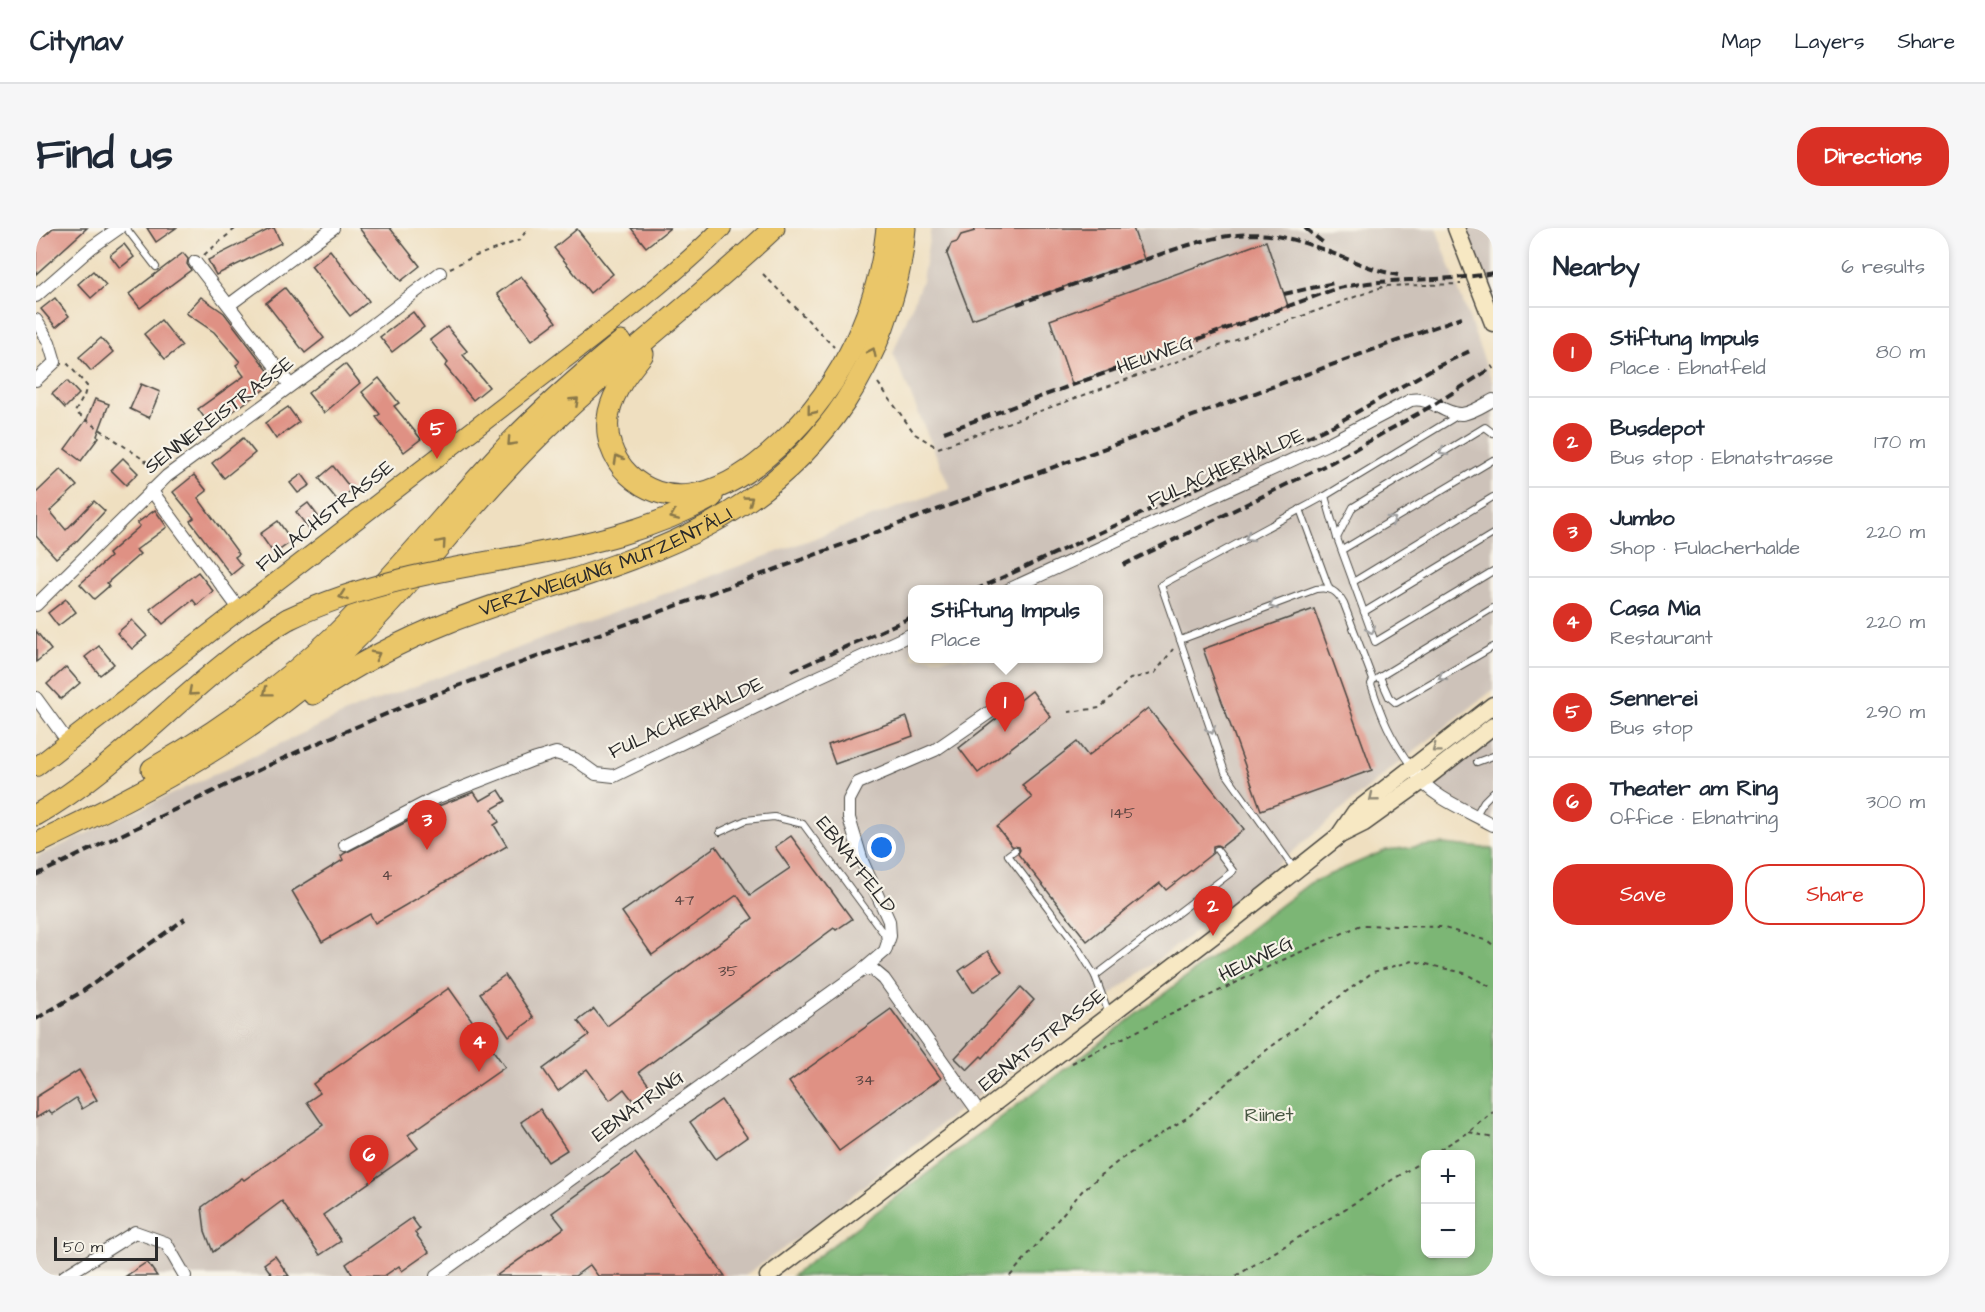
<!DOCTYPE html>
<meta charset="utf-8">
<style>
body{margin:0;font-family:"Architects Daughter",sans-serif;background:#f6f6f7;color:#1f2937}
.controls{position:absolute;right:18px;bottom:18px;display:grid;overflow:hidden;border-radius:12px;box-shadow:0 3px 9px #0003}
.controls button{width:54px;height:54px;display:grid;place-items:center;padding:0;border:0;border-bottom:2px solid #e0e1e3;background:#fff;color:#1f2937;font:30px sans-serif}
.scale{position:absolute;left:18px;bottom:15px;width:104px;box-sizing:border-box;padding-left:6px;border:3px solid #2b2b2b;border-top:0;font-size:16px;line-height:21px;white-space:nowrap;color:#2b2b2b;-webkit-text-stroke:4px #f7f3e8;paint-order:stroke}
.you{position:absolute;left:846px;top:620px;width:21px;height:21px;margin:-15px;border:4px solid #fff;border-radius:50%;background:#1a73e8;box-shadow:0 0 0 9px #1a73e833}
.badge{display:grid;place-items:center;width:39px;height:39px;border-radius:50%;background:#d93025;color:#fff;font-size:20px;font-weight:700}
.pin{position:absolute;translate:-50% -50px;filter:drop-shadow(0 2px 3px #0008)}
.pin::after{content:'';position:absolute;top:32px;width:21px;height:18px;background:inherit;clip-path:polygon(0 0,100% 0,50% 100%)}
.popup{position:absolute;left:872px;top:357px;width:195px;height:78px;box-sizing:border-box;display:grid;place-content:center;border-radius:12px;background:#fff;filter:drop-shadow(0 2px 4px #0005);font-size:20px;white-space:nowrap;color:#747a83}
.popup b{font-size:22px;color:#1f2937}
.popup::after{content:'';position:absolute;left:50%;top:100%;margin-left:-12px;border:12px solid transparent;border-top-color:#fff}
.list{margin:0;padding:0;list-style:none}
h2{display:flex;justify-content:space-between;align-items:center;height:78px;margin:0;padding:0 24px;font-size:26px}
h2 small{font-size:20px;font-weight:400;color:#747a83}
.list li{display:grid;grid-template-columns:39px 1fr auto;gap:18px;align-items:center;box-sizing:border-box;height:90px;padding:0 24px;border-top:2px solid #e0e1e3}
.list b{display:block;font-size:22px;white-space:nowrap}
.list p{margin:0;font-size:20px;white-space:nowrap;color:#747a83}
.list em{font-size:20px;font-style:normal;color:#747a83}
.actions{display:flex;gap:12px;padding:18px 24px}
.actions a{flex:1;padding:14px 0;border:2px solid #d93025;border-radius:24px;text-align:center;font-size:21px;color:#d93025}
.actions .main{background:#d93025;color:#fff}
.map{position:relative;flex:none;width:1457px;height:1048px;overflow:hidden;border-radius:24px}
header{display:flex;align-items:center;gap:36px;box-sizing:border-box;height:84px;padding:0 30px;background:#fff;border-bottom:2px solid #e0e1e3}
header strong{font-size:28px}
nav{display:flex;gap:33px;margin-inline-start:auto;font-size:21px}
.intro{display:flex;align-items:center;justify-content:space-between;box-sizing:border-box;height:144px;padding:0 36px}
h1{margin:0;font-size:42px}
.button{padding:15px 27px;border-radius:24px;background:#d93025;color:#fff;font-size:21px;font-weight:700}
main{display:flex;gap:36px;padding:0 36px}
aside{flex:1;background:#fff;border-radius:24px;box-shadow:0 3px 9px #0003}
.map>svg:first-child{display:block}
</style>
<header>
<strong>Citynav</strong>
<nav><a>Map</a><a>Layers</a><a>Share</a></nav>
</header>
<div class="intro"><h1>Find us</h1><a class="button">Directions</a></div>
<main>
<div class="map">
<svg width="1457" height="1048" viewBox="0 0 1457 1048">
<rect width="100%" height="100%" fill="#f7f3e8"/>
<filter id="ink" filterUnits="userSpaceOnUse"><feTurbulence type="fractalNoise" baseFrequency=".0167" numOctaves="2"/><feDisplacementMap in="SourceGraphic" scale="12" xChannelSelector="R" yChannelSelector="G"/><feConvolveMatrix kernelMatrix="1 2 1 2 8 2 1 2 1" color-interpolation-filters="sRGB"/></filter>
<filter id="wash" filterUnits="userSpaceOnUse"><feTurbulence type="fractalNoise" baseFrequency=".008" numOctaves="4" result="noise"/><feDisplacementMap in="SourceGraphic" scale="24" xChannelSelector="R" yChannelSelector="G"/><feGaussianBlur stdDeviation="1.35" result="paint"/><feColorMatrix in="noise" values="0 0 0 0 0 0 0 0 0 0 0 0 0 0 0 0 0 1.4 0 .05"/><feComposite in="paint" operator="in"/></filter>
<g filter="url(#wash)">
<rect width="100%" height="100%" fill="#efdfc0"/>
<g fill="#cdc2b9" fill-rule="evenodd">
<path d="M895 0H1400L1457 156V462L1351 544 1190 680 914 889 764 1009 708 1048H0V629L323 479 914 260 857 125 886 53ZM876 362H1062V430H876Z"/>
<polygon points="1420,0 1457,0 1457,102"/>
<polygon points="1457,487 1457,597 1378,547"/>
</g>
<path fill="#7cb674" stroke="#547050" stroke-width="1.5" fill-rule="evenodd" d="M1407 616 1457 621V1048H756L1274 655 1350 622ZM1390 926H1434V1026H1390Z"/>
<g id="blocks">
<g fill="#df9184">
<polygon points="17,0 51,0 0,46 0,15"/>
<polygon points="111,0 140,0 120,14"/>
<polygon points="236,0 238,0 245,15 180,47 172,32"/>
<polygon points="323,0 354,0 384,38 365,53"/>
<polygon points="595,0 634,0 610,19"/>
<polygon points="938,0 1097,0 1108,31 936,91 911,26 915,16 921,14 925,7 939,3"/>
<polygon points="541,1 577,46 554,65 518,20"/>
<polygon points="1230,13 1252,78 1036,156 1014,92"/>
<polygon points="88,16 98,29 84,40 74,27"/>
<polygon points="294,22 333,73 314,88 275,38"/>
<polygon points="147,25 152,31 151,36 155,42 104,80 93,66"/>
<polygon points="57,43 70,57 55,70 42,56"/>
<polygon points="485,48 520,94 496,112 461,66"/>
<polygon points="249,60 288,110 269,125 230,75"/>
<polygon points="165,69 188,85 240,153 175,199 162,181 208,148 200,137 204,134 178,104 150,85"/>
<polygon points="19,70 33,88 20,99 5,81"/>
<polygon points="377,84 388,99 356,124 344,109"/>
<polygon points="125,92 146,118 129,131 108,106"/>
<polygon points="411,99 431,123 427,127 453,159 437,172 409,138 412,135 394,112"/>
<polygon points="65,110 77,124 55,143 43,129"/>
<polygon points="309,136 324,155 288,185 272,165"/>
<polygon points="343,150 363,175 358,178 385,211 368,224 340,189 344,186 326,164"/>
<polygon points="31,153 43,166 29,180 16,166"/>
<polygon points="105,156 124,164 113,190 94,181"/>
<polygon points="59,171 73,176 61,208 63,209 45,233 29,221 51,191"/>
<polygon points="252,179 263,194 240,211 229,195"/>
<polygon points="207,210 219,225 188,250 176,235"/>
<polygon points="87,230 102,245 90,257 75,242"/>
<polygon points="297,238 316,262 302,273 283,250"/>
<polygon points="25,241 41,258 14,283 30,302 58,273 69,283 39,315 20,330 0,308 0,265"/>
<polygon points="266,246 274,257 262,265 254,255"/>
<polygon points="158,247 171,263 162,270 203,326 199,329 206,338 195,347 154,293 158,290 137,264"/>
<polygon points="272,275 285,292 273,301 260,284"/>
<polygon points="119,282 131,299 100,322 104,326 71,355 73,358 58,371 44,356 74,329 72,326 104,298 101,295"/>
<polygon points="242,293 256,313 238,326 224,306"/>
<polygon points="162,344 177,363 161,377 157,372 127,396 114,381"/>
<polygon points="30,371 40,384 22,398 12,385"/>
<polygon points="1278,381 1336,542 1225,582 1167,421"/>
<polygon points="96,392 111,408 96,421 81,405"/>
<polygon points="0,403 15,422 0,434"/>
<polygon points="63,418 78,436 64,447 49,429"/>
<polygon points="30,439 44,455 25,471 11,456"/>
<polygon points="996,463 1015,489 942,545 923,520"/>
<polygon points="1112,480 1208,601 1185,619 1181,617 1177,618 1177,625 1130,662 1124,655 1051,713 982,626 984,622 983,619 976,618 961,599 996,570 986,557 1041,514 1052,528"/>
<polygon points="871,489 877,508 799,536 792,517"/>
<polygon points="463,562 470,573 456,581 463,594 458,597 471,618 339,695 334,686 286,714 256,663 307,632 305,628 309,625 400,579 438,564 444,573"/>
<polygon points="755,608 816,691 800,702 798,700 603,844 616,861 598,874 588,861 574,872 551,841 522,863 507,841 553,807 542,793 558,781 571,798 717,690 701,667 616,727 586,684 680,618 714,667 754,640 739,619"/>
<polygon points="952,723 966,744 937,764 923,743"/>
<polygon points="469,747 498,790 473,808 444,765"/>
<polygon points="985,759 998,772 947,830 945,828 931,842 919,830"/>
<polygon points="413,760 469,839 372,907 382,920 287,987 305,1013 284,1027 246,973 177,1024 169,1003 166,979 206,950 208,952 287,897 271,874 284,865 277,856"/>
<polygon points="855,781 905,850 803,923 753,854"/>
<polygon points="43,842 61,872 46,881 40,870 16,886 13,882 0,890 0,869"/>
<polygon points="685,872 711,909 680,931 654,894"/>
<polygon points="504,881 531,922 512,934 485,894"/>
<polygon points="599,925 689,1048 562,1048 554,1037 539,1048 460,1048 528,1000 516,985"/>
<polygon points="376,990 384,1001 379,1005 393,1024 366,1043 363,1038 348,1048 317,1048 310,1036"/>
<polygon points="239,1028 253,1048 237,1048 228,1036"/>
<polygon points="111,1034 121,1048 90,1048"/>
</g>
</g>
</g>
<g filter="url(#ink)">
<use href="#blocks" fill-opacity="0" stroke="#484641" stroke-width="1.5"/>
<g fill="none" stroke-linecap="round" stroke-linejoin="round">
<g stroke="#484641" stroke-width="8">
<g id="lane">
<polyline points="90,0 120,39"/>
<polyline points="1289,268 1301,310 1339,414 1457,343"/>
<polyline points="1264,281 1293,360"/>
<polyline points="1301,310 1317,279 1449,199 1457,205"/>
<polyline points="1306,322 1457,232"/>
<polyline points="1317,354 1457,269"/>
<polyline points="1328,384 1457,306"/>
<polyline points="1144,412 1125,357 1289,268 1421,188"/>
<polyline points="1344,449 1353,469 1360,475 1457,419"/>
<polyline points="1342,450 1457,380"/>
<polyline points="1441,534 1457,528"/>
<polyline points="1440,587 1448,573 1457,564"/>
<polyline points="684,604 710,592 738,589 767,596 848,706 849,713"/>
<polyline points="979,622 972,627 1040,717 1059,748 1073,786"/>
<path d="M1259 642 1189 544 1144 412 1280 361C1295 359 1301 363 1308 376L1337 452 1335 456C1346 490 1354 509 1375 538"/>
<polyline points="1059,748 1197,643 1181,622"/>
</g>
</g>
<g stroke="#484641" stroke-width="14">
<g id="street">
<polyline points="159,34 254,157"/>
<polyline points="0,68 56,19 83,0"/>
<polyline points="193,77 297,0"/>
<polyline points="0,92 13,114 19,134 0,152"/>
<polyline points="115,262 204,382"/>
<path d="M972 362 1291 216 1375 172C1395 168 1407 187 1426 186 1436 185 1448 177 1457 172"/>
<polyline points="0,377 131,248 317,112 404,45"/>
<polyline points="0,470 32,514"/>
<path d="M1381 547C1395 569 1434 584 1457 597"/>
<polyline points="309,617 397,571 497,532 520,525 539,531 560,546 578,548 767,456 876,406"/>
<polyline points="828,741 849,723 854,708 853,693 826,633 813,590 813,572 822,555 899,522 970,473"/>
<polyline points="29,1048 99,1004 130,1015 149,1048"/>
<polyline points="400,1048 828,741 836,741 848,751 944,886"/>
</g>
</g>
<g stroke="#484641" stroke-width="19">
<g id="secondary">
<polyline points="1420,0 1457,95"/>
<polyline points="1304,606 1319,584 1457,477"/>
<polyline points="732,1048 1177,708 1304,607 1328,595 1385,554 1457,498"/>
</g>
</g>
<g stroke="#484641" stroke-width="20">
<path id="primary" d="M0 539 555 111C600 76 645 41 686 0"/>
</g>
<g stroke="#484641" stroke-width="23">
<g id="highway">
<path d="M607 126C593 143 578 162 573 184 563 233 608 274 655 267 684 263 710 246 731 228 799 171 842 88 851 0"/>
<path d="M487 328C553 316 617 302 676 269"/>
<path id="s1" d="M277 466C320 437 365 413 413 394 563 336 711 320 809 174 843 122 864 62 869 0"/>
<path d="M116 541C181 504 244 459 299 407 355 352 405 290 458 232 497 189 540 151 585 114"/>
<path d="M0 587C93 534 160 445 252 391"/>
<path d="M0 616C110 564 224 505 312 419 377 356 430 281 494 217 571 139 659 75 738 0"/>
</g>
</g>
<g stroke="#484641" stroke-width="2" stroke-dasharray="4.5 4.5" stroke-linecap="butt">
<polyline points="168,27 200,0"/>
<polyline points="414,40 437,29 484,12 492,0"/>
<polyline points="727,46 798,119"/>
<polyline points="31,135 51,158 48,168 39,184 121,241"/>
<polyline points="842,155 879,206 902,220 1349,58 1425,56"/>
<polyline points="1032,484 1064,480 1094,451 1119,445 1137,421"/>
<polyline points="1036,835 1240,735 1325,697 1405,699 1452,713 1457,717"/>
<polyline points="1433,904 1457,910"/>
<polyline points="1396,926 1433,904 1457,884"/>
<polyline points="974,1048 1047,962 1085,931 1152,889 1217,832 1337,744 1377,733 1428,745 1457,760"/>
<polyline points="1200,1048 1390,931"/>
</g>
<use href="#lane" stroke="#fff" stroke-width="6"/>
<use href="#street" stroke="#fff" stroke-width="12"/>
<use href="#secondary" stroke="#f7e8c3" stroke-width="16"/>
<use href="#primary" stroke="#eac669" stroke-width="18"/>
<use href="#highway" stroke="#eac669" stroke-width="21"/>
<g stroke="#2b2b2b" stroke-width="4" stroke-dasharray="9 4.5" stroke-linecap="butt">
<polyline points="1269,0 1290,17"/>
<polyline points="1248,66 1298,55"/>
<path d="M981 76C1019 63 1056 50 1094 37 1141 21 1189 0 1240 8 1283 15 1320 39 1362 47"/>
<path d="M908 204 1299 61C1351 48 1405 55 1457 45"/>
<polyline points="1087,337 1296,234 1399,176 1457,139"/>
<polyline points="939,362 1298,197 1396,141 1436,122"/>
<polyline points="756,443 876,389"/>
<polyline points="0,647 263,523 381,473 1426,89"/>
<polyline points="0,791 47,763 149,691"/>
</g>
<g stroke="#484641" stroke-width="23" stroke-linecap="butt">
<path id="highway-bridge" d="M252 391C328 355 405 342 487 328"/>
</g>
<use href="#highway-bridge" stroke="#eac669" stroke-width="21"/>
</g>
<defs><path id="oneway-chevron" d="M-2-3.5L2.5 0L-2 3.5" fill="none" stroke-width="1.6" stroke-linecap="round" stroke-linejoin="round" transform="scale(1.5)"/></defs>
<g stroke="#8a784a">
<use href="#oneway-chevron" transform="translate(836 124) rotate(-65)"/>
<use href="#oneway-chevron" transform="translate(539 173) rotate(-43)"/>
<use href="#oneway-chevron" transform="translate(775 183) rotate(129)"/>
<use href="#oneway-chevron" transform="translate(475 214) rotate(133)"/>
<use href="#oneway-chevron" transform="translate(582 231) rotate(-119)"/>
<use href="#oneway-chevron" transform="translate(713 272) rotate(-36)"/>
<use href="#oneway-chevron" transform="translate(638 288) rotate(157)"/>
<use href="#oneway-chevron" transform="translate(406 315) rotate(-49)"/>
<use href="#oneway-chevron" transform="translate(307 368) rotate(161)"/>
<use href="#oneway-chevron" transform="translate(340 427) rotate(-28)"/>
<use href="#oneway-chevron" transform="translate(156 464) rotate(139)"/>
<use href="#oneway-chevron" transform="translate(231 464) rotate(143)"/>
</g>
<g stroke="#a0a0a0">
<use href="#oneway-chevron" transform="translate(1407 224) rotate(149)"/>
<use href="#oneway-chevron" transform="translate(1356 292) rotate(-31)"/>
<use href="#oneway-chevron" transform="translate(1213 309) rotate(151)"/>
<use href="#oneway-chevron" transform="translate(1237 377) rotate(160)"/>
<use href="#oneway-chevron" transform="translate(1335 402) rotate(70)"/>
<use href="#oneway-chevron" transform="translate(1406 449) rotate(150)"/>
<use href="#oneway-chevron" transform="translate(1175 502) rotate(71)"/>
</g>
<g stroke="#918a77">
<use href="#oneway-chevron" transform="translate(1400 521) rotate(143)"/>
<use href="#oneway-chevron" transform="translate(1337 570) rotate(141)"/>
</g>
</g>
<g text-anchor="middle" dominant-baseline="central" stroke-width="4.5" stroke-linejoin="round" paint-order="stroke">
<g font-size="16" fill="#584441">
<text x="1087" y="585">145</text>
<text x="351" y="647">4</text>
<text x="648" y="672">47</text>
<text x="692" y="743">35</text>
<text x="829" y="852">34</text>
</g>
<g font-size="20" fill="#2b2b2b" stroke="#f7f3e8">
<text transform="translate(1119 127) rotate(-20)">HEUWEG</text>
<text transform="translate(183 187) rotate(-37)">SENNEREISTRASSE</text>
<text transform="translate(1190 240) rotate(-24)">FULACHERHALDE</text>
<text transform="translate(289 288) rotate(-38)">FULACHSTRASSE</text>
<text stroke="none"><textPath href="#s1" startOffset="322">VERZWEIGUNG MUTZENTÄLI</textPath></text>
<text transform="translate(650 490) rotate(-25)">FULACHERHALDE</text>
<text transform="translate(820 637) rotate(52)">EBNATFELD</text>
<text transform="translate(1220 731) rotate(-26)">HEUWEG</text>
<text transform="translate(1006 812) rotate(-38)">EBNATSTRASSE</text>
<text transform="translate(602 878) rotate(-36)">EBNATRING</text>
</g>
<g font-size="20" fill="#475642" stroke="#f7f3e8">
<text x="1233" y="887">Riinet</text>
</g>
</g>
</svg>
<div class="controls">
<button>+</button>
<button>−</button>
</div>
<div class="scale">50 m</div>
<div class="you"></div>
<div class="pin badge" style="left:969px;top:504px">1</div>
<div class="popup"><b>Stiftung Impuls</b>Place</div>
<div class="pin badge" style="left:1177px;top:708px">2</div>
<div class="pin badge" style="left:391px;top:622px">3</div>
<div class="pin badge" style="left:443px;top:844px">4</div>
<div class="pin badge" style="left:401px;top:231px">5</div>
<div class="pin badge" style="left:333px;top:957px">6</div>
</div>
<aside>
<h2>Nearby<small>6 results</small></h2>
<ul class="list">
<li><span class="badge">1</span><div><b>Stiftung Impuls</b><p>Place · Ebnatfeld</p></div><em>80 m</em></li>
<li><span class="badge">2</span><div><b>Busdepot</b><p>Bus stop · Ebnatstrasse</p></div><em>170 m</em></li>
<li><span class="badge">3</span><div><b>Jumbo</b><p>Shop · Fulacherhalde</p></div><em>220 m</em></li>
<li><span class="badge">4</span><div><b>Casa Mia</b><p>Restaurant</p></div><em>220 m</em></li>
<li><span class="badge">5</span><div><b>Sennerei</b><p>Bus stop</p></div><em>290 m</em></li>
<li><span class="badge">6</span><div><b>Theater am Ring</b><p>Office · Ebnatring</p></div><em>300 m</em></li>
</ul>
<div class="actions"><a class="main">Save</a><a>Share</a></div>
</aside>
</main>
